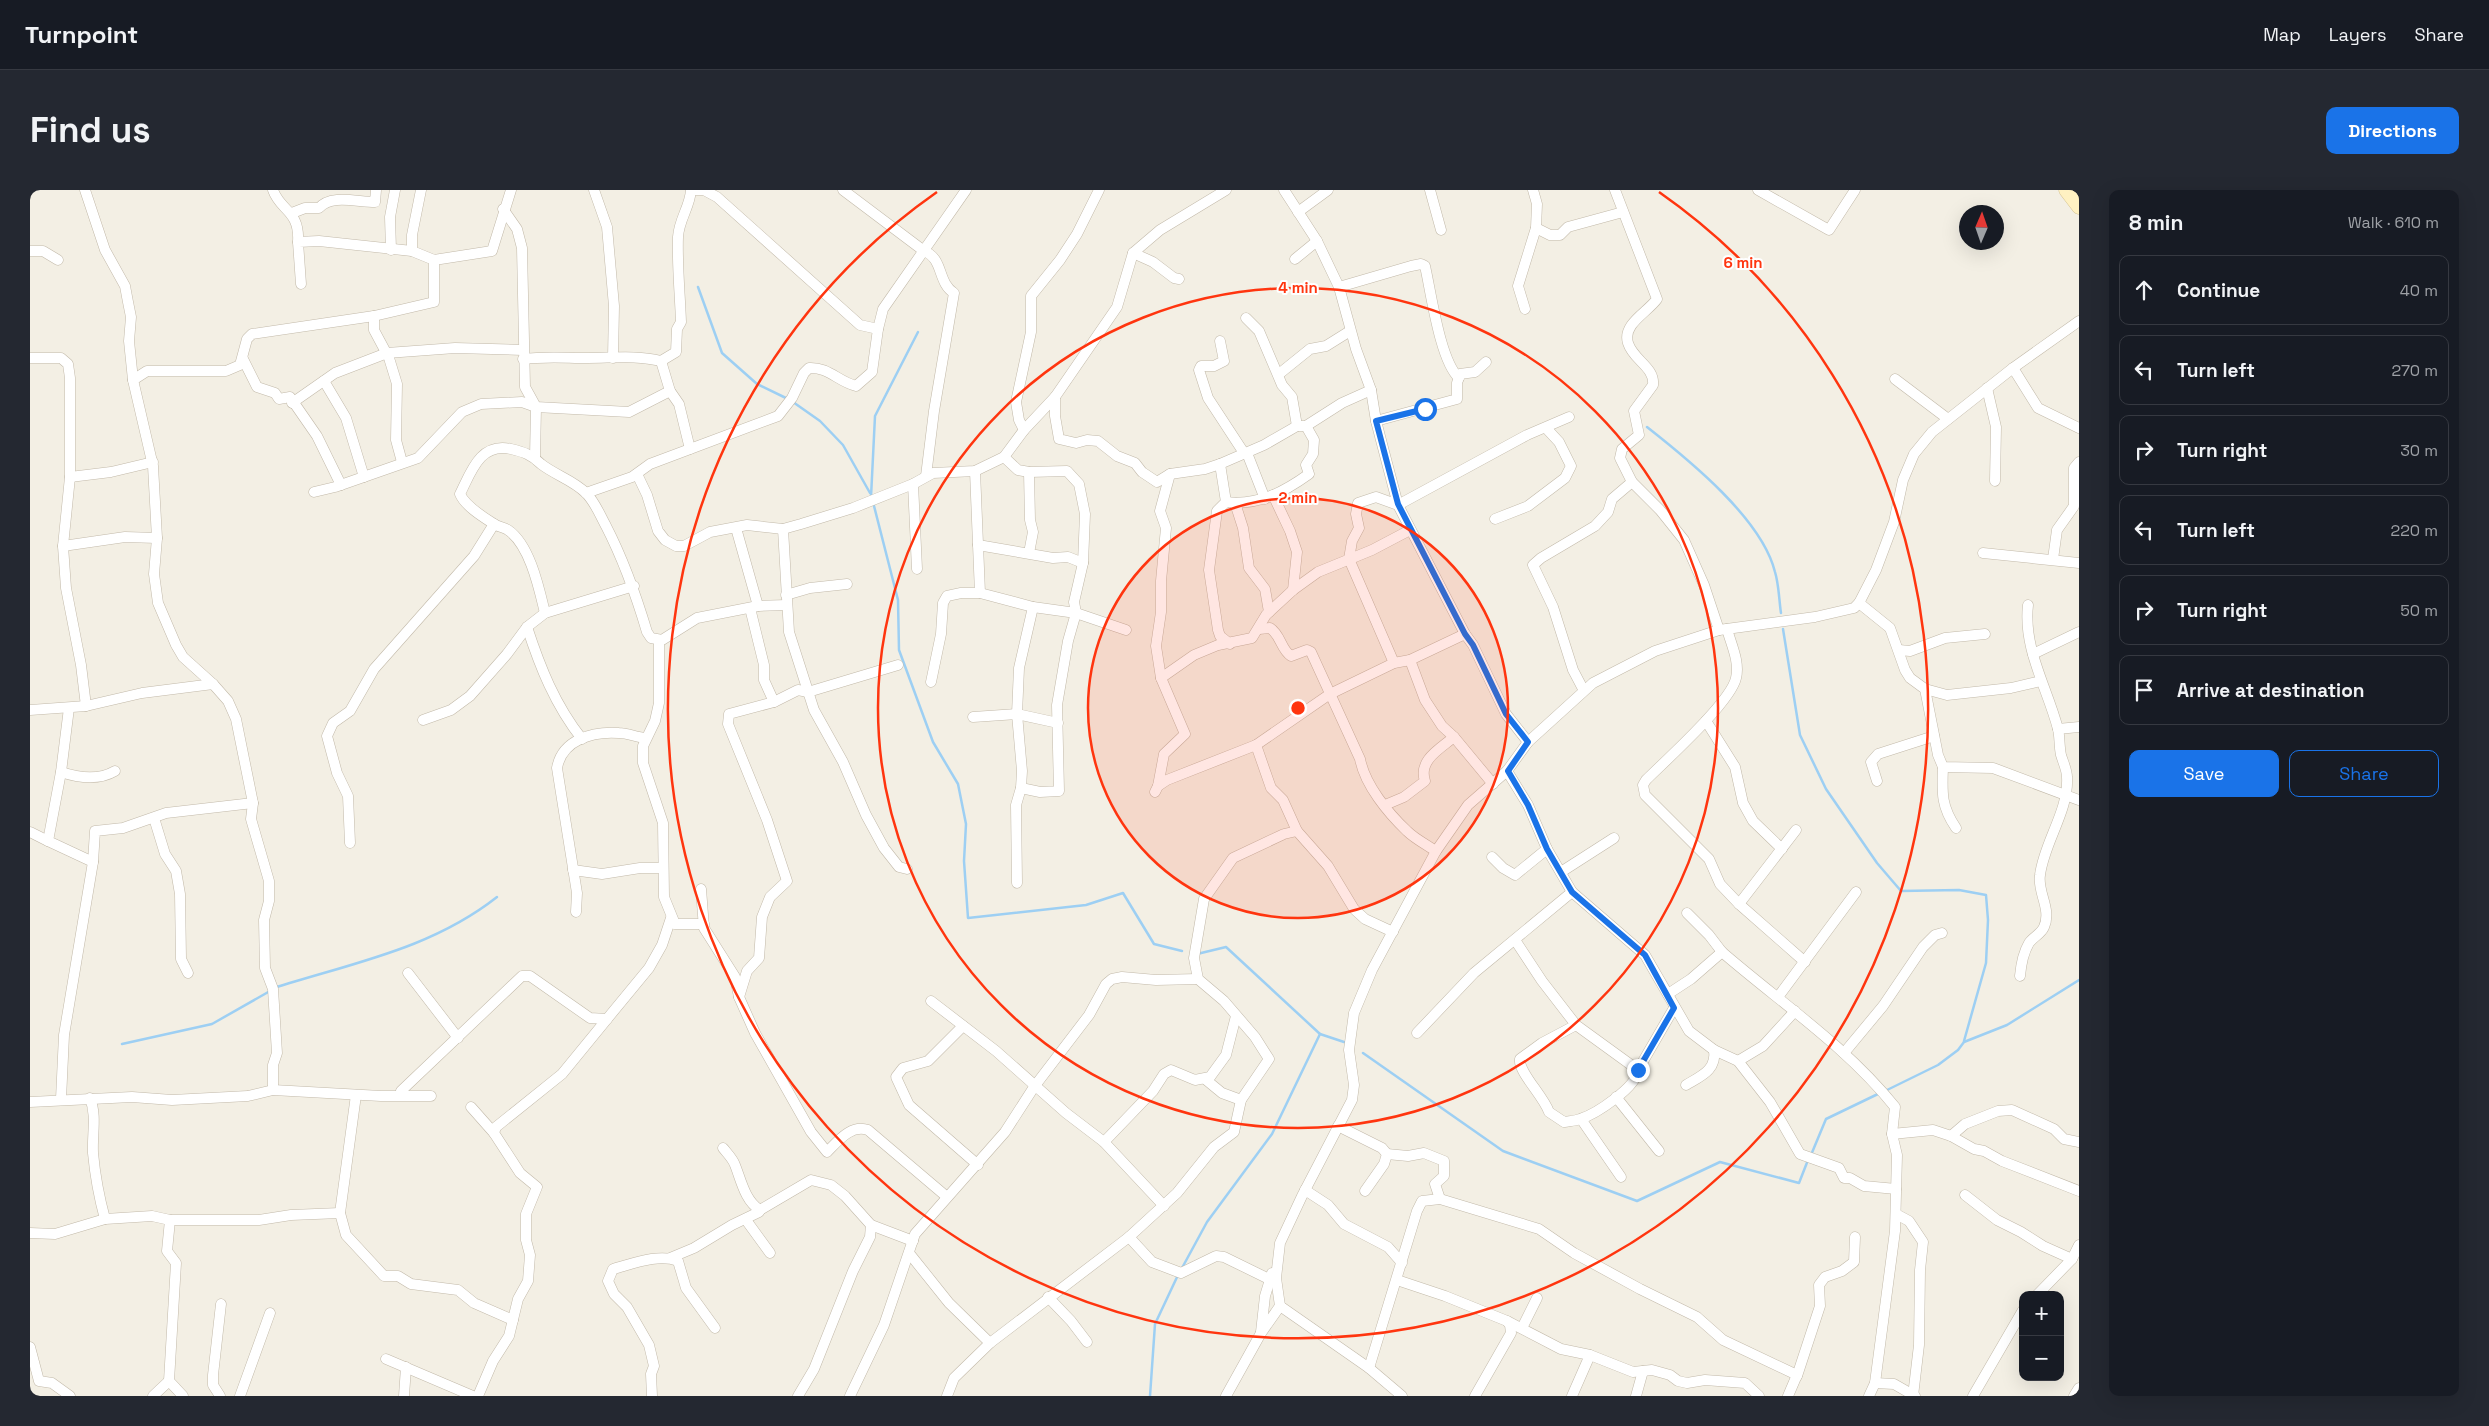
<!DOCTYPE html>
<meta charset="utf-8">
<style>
body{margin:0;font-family:"Space Grotesk",sans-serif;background:#242831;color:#f1f3f6}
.controls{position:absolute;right:15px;bottom:15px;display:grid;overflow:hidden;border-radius:10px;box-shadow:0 5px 20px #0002}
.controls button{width:45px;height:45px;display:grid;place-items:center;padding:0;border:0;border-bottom:1px solid #363941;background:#171b24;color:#f1f3f6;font:25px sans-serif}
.compass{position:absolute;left:1929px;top:15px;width:45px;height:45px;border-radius:50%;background:#171b24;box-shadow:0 5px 20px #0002;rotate:2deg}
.stop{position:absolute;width:15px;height:15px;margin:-11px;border:4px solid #1a73e8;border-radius:50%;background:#fff}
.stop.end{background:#1a73e8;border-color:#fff;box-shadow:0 1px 5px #0008}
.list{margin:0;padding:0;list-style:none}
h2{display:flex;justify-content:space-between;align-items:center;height:65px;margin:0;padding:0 20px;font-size:21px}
h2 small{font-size:16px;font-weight:400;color:#9ea1a6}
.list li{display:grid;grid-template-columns:32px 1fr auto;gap:15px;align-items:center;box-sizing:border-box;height:70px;margin:0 10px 10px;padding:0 10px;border:1px solid #363941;border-radius:10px}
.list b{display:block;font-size:19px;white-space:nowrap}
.list em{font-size:16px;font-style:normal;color:#9ea1a6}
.actions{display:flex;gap:10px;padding:15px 20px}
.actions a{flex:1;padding:11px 0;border:1px solid #1a73e8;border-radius:10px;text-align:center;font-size:18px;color:#1a73e8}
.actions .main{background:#1a73e8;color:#fff}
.icon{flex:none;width:28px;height:28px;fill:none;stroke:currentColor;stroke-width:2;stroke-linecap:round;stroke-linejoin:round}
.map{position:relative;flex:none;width:2049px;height:1206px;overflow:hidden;border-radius:10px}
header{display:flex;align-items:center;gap:30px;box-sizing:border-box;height:70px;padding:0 25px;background:#171b24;border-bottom:1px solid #363941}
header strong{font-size:24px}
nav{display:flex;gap:28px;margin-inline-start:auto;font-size:18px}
.intro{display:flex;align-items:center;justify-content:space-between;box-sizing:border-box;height:120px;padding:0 30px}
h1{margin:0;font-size:35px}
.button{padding:12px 22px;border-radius:10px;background:#1a73e8;color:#fff;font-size:18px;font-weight:700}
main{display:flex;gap:30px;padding:0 30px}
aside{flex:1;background:#171b24;border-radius:10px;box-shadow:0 5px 20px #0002}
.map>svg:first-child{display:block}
</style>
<header>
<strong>Turnpoint</strong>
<nav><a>Map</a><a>Layers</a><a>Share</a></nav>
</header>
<div class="intro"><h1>Find us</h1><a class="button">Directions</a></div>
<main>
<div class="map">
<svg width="2049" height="1206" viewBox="0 0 2049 1206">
<rect width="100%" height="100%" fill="#f3efe4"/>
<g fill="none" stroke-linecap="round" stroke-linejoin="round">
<g stroke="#9dcff3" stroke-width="2.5">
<polyline points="668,97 692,163 727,194 758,209"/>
<polyline points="763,212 790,231 813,255 840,303"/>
<path d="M1617 237C1659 270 1732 329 1745 382 1749 395 1749 410 1751 423"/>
<polyline points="841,307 845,226 888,142"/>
<polyline points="843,312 868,410 869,460 903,552 928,594 936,634 934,671 938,728 1056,715 1093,703 1124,754 1152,761"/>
<polyline points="1753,439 1770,545 1796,599 1847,673 1871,701 1929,700 1956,705 1958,730 1956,773 1934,851"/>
<polyline points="1167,764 1196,757 1290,844 1314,852"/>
<path d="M244 798C322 773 401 759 467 707"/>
<polyline points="92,854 182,834 240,801"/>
<polyline points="1333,863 1473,961 1607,1011 1690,972 1769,993 1778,970"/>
<polyline points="1855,901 1908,875 1928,860 1934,852 1977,835 2049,790"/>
<polyline points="1781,965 1796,929 1850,903"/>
<polyline points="1152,1078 1177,1032 1242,944 1290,844"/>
<polyline points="1120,1206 1125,1134 1148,1085"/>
</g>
<g stroke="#c2b9a9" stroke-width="11">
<g id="street">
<polyline points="55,0 75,60 95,96 98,112 101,127 99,151 103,190 123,276 127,348 124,384 128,413 146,455 153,467 183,494 198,511 206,529 223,613 221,629 239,691 239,711 234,730 235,778 243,799 247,863 243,875 243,900"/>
<path d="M243 0C250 21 270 20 268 52"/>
<polyline points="564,0 577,37 584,116 583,168"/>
<polyline points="664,0 674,0 687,7 830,135 848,139"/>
<path d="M813 0 894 61C914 69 907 92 924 103L904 221 896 286"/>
<polyline points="1254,0 1287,51 1309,97 1326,159 1341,200 1346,231 1368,315 1435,444 1443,455 1476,524 1498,552"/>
<polyline points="1400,0 1411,40"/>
<path d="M1585 0 1627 109C1618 122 1592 134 1598 153 1603 170 1625 177 1623 195L1604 221 1609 245 1592 259 1590 268 1602 292 1630 320 1654 350 1674 395 1689 440"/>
<polyline points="1728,0 1799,40 1825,0"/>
<polyline points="473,19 487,39 492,58 495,197 506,217 505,267"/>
<polyline points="1268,22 1298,0"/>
<path d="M262 23 275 18H289C301 4 327 12 345 12L346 0"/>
<polyline points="1506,38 1520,45 1530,45 1538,37 1593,22"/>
<polyline points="361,60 360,27 365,0"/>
<polyline points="0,61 13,61 28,70"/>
<polyline points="382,61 382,45 391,0"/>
<polyline points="1103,63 1123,72 1144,88 1149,89"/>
<polyline points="1265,69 1287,51"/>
<polyline points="271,94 268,52 289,51 382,61 404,70 462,61 481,0"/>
<path d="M1309 97 1381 76 1391 74 1395 76C1401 102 1410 171 1429 188"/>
<polyline points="1495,119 1488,96 1506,38 1507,14 1503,0"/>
<polyline points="344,126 344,140 359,168 367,194 366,250 372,272"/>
<polyline points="1216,128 1229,141 1252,195 1262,207 1267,236"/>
<polyline points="1190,151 1194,171 1184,176 1171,176 1169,180 1178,208 1214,263"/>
<polyline points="0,168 31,168 38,174 40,188 40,287 33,356 36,398 51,475 56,516"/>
<polyline points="213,169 227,197 245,203 249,209 260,207 287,246 311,295"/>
<path d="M493 169C516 166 536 168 558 168 583 168 607 165 631 171"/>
<polyline points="1983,178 2008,218 2049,238"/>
<polyline points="1249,184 1280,159 1296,156 1320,141"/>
<polyline points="1865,189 1918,229"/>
<polyline points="103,190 117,181 196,181 210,175 217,149 222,144 344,126 404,112 404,70"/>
<polyline points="294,191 316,228 334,287"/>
<polyline points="1957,198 1966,237 1965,291"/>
<polyline points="1025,207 1025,226 1029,249 1046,253 1057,250 1068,251 1087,266 1105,273 1112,282 1127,292 1140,284 1175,279 1190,274 1234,255 1267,236 1276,236 1312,213 1341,200"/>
<polyline points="262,213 305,183 357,163 425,158 493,160"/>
<polyline points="1346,231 1427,209 1427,193 1430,184 1445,182 1456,172"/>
<polyline points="994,240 989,230 986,212 1001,142 1001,106 1030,70 1047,44 1069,0"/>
<path d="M660 259 649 214 640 201 631 171 646 162 647 139 651 132C650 104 647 75 648 47 649 29 660 17 661 0"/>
<polyline points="1217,263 1235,309"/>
<polyline points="974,267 988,280 999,282 1037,281 1049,294 1055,324 1053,373 1044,412 1046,423 1038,451 1027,515 1029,601 1010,602 991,598"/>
<polyline points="1190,274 1196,312 1187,321 1179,380 1188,440 1190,446 1200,454"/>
<polyline points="945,281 950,403"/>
<polyline points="999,282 1000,330 1003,342 999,363"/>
<polyline points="607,284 617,305 628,341 635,350 646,356 654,356 680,342 717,335 753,339 771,334 823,318 883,294 903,283 945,281 974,267 994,240 1025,207 1087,117 1103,63 1130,40 1196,0"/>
<polyline points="40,287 81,282 123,272"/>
<polyline points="883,294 887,379"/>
<polyline points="284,302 305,297 388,268 432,222 451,214 492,212 506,217 599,222 640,201"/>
<path d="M556 303 602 287 620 274 748 226 762 208 774 183 779 178C799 177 807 191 826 196L842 182 848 139 853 119 936 0"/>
<polyline points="1243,305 1260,341 1267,362 1263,400"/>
<path d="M1196 312C1228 316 1254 302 1279 284L1276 275 1283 264 1284 250 1276 236"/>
<polyline points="1205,313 1213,338 1219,378 1235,399 1239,422"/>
<polyline points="1465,329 1498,316 1535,288 1541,276 1529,252 1516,238"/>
<polyline points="706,338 728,416"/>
<polyline points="753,339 759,442 784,520 813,572 836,625 854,658 869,677 877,679"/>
<polyline points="948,355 1023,368 1038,367 1053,373"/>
<polyline points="33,356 95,347 127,348"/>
<polyline points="1953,363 2049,373"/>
<polyline points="2023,369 2027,340 2044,316 2044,278 2049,272"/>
<polyline points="756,405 780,398 817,394"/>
<polyline points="1829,413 1860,438 1875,480 1880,488 1895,499 1908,565 1913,577 1963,578 2049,610"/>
<polyline points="720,418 734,475 734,490 744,512"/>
<path d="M515 423C509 398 500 355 478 340 474 337 468 337 464 334 453 327 435 316 430 304 441 282 450 252 481 259 494 262 502 265 511 274 525 285 543 290 556 303 565 312 570 325 576 336 594 371 606 405 617 442L621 448 632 450 667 428 728 416 757 415"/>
<path d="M497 437C510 477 525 515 552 549"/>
<path d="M1229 439 1240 438C1251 445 1251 460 1261 466L1277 460 1281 462 1330 569C1335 595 1358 623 1377 641 1385 649 1397 655 1406 661"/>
<path d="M1697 439C1701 454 1710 472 1706 488 1701 512 1635 571 1616 590L1613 595 1615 605 1679 669 1690 694 1709 714 1775 772"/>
<polyline points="629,451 629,513 625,531 613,556 613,573 633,633 634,707 645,734 674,734"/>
<polyline points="1869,460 1880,461 1915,448 1955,444"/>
<polyline points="2003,464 2049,442"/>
<polyline points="1380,470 1395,510 1412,536 1424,547 1463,594"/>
<polyline points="1364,473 1319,369 1322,351 1329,338 1326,324 1328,313 1346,307 1368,315 1497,245 1539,227"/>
<polyline points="1131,488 1164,465 1188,455 1222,448 1236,425 1263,400 1288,382 1342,360 1380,340"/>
<polyline points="901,492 911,444 913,413 917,406 931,403 950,403 1003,417 1046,423 1096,440"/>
<polyline points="1553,499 1543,480 1523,417 1503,375 1511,368 1565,336 1578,322 1582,309 1602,292"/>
<polyline points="1895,499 1917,505 1981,498 2011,491"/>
<polyline points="0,520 56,516 112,503 183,494"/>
<polyline points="943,527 987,524 1028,533"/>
<polyline points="393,530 421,520 440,506 477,464 497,437 515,423 604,396"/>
<polyline points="1676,531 1705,577 1713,613 1723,631 1752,659"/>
<polyline points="2028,539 2049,537"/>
<polyline points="1226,555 1241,598 1253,610 1267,641 1298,676 1324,719 1335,729 1363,742"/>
<path d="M1913 577C1912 603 1911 616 1926 638"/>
<polyline points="1477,581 1498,615 1517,659 1542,702 1615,765 1659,841 1684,860 1708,871 1740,912 1770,964 1809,978 1814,988 1820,988 1834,996 1866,999"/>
<path d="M31 582C49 588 68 591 85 581"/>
<polyline points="1847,591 1841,572 1848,564 1904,546"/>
<polyline points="1128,596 1134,564 1155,544 1131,488 1126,456 1131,422 1131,391 1136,338 1130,321 1140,284"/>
<polyline points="1125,602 1128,596 1137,590 1226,555 1300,504 1364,473 1380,470 1435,444"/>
<path d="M1355 615 1374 607 1395 591C1388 570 1410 559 1424 547"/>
<polyline points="124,628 135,664 146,681 150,704 151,769 158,783"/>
<polyline points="0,642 18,651"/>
<polyline points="320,653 318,606 307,583 297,546 303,533 320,521 344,479 444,366 464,334"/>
<polyline points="1462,667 1473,678 1485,685 1517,659"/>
<polyline points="63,672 65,641 93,638 136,623 223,613"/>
<polyline points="543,680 572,684 610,678 633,678"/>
<polyline points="1531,682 1584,648"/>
<polyline points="987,693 986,615 991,598 992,581 987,524 989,478 1003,417"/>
<path d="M671 699 674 738 705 787 709 807 725 843 781 942 797 962C808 951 821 934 838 940L917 1007"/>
<polyline points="1709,714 1766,640"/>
<path d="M546 722 547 703 527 578C532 550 562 541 589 543 597 543 606 547 615 548"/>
<polyline points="1657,723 1679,745 1692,762"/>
<path d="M1485 750 1512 791 1546 835 1608 880C1607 897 1566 924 1550 929 1545 931 1539 931 1534 932L1519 922C1513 905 1488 882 1490 869L1512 853 1546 835"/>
<polyline points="378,783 428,848"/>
<path d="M1990 786C1991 775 1993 763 1999 753 2003 747 2011 744 2014 737 2022 719 2007 702 2010 685 2014 652 2039 621 2037 587 2037 580 2033 572 2031 565 2029 556 2030 547 2028 539 2017 497 1993 459 1998 415"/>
<path d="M1638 804 1661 789 1692 762C1751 813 1816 856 1865 917L1862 944 1867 965 1865 1041 1845 1193 1839 1206"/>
<polyline points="709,807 717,781 729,768 732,727 740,707 757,691 737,630 698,534 699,524 744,512 768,500 778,502 868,475"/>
<polyline points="1748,807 1826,702"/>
<polyline points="901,811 966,861 1036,923 1074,952 1134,1016"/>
<polyline points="577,829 619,778 632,755 641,728"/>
<polyline points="933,836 898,871 873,878 866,887 879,915 948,975"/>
<polyline points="1387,843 1444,783 1542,702"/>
<polyline points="1814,863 1853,816 1893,757 1905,745 1912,743"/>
<polyline points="1708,871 1733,856 1765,821"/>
<polyline points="1608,880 1644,818"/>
<polyline points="1175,889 1192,903 1211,910"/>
<path d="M1656 895C1671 886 1687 880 1684 860"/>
<polyline points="371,901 492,786 500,786 560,828 577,829 532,884 466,937 464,943 490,983 507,997 496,1024 496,1050 500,1065 498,1091 488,1109 479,1146 463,1171 448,1206"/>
<polyline points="326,905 310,1023 316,1045 354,1086 368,1086 381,1094 428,1100 444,1113 483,1130"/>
<polyline points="1586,907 1629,961"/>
<path d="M60 908C67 926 62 944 63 963 65 985 69 1007 75 1029"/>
<polyline points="31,909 34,845 63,672 18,651 31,582 39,518"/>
<polyline points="0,912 102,907 142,910 218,906 243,900 351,906 401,906"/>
<polyline points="441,917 464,943"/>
<polyline points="1551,929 1591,987"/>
<polyline points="1308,936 1352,958 1357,964 1354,974 1335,1001"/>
<polyline points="1862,944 1903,940 1921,946 1944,959 1954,961 1972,971 2049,1001"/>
<polyline points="1921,946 1935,934 1968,921 1982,920 2024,939 2034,949 2049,952"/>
<polyline points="1074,952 1123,901 1134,884 1141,880 1165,890 1180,887 1196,865 1206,826"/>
<polyline points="1357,964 1378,966 1394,963 1414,971 1414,986 1405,994 1410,1009"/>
<polyline points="1275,1000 1298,1015 1314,1034 1358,1057 1372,1073"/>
<polyline points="1935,1005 1967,1030 1991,1042 2013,1056 2042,1069"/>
<polyline points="730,1020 781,990 801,995 815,1006 841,1035 883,1051"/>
<polyline points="1866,1024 1879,1031 1893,1052 1890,1080 1889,1155 1883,1206"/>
<polyline points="140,1030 137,1061 146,1073 139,1191 153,1206"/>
<polyline points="716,1030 740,1063"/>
<polyline points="0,1043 25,1044 75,1029 122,1026 140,1030 229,1030 261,1025 310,1023"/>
<polyline points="1099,1047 1122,1072 1151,1083 1186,1066 1194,1067 1239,1089"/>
<polyline points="879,1063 919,1113 960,1153"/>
<path d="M640 1068 664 1058 702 1035 729 1022 730 1020C715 1011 711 990 705 975 703 969 697 963 693 958"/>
<polyline points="1367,1090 1415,1106 1477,1131 1531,1159 1560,1165 1603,1182 1622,1180 1640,1185 1648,1191 1657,1193 1675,1190 1715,1193 1729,1206"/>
<polyline points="2007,1105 2042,1069 2049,1055"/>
<polyline points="1018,1107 1041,1131 1057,1152"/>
<polyline points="1250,1116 1339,1178 1372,1206"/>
<polyline points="1492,1138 1507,1108"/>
<polyline points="1231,1142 1235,1106 1242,1083"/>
<polyline points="0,1157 9,1191 22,1193 40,1206"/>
<polyline points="356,1169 443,1206"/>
<polyline points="1339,1178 1387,1021 1392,1011 1410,1009 1509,1039 1544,1063 1610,1099 1667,1127 1693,1150 1767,1185 1758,1206"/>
<polyline points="1767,1186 1790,1116 1789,1095 1795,1087 1812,1081 1824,1072 1825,1047"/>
<polyline points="1845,1193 1864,1194 1885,1206"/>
<polyline points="123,1206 139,1191"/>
<polyline points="190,1206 183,1195 183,1185 191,1114"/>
<polyline points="210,1206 240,1123"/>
<polyline points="374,1206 376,1177"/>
<path d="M622 1206 621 1184 624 1176 619 1155 597 1117 584 1104 578 1091 583 1079C602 1074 629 1063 648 1071L656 1098 685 1138"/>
<polyline points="768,1206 784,1179 823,1081 840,1047 841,1035"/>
<polyline points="820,1206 854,1135 885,1044 975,942 1004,897 1059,825 1076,794 1082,789 1092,787 1126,790 1168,789"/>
<polyline points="917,1206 924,1188 960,1153 1099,1047 1147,1003 1184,957 1204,942 1211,910 1239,869 1225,847 1194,811 1168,789 1164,768 1174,709 1203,668 1254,644 1267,641"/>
<polyline points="1196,1206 1231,1143 1250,1116 1246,1088 1250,1053 1272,1006 1322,910 1324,895 1319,860 1324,823 1342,780 1406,661 1438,615 1477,581 1498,552 1563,493 1625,461 1689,440 1785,427 1824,418 1829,413 1846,380 1864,332 1873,290 1884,264 1902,242 1983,178 2049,131"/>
<polyline points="1445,1206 1481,1143 1480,1135 1477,1131"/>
<polyline points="1542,1206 1560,1165"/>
<polyline points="1606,1206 1613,1181"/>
<polyline points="1943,1206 1993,1120"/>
<polyline points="2044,1206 2049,1198"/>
</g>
</g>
<g stroke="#d5c392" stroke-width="15">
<polyline id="secondary" points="2036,0 2049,17"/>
</g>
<use href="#street" stroke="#fff" stroke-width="10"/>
<use href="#secondary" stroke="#fff1c2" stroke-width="14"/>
</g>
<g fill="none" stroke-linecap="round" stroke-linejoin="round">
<polyline stroke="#1a73e8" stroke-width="6" points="1395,219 1346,231 1368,314 1435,444 1443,455 1476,524 1498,552 1478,581 1498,615 1517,659 1542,702 1615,765 1644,818 1608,880"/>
</g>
<circle cx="1268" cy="518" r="210" fill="#ff350f" fill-opacity=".12"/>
<g fill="none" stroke="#ff350f" stroke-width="2.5">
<circle cx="1268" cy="518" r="210"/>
<circle cx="1268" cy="518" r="420"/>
<path d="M1629 2A630 630 0 1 1 907 2"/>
</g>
<circle cx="1268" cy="518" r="8" fill="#ff350f" stroke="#fff" stroke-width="2.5"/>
<g font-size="15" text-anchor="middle" font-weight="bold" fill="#ff350f" stroke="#fff" stroke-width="4" stroke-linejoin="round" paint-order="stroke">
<text x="1713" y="78">6 min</text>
<text x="1268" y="103">4 min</text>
<text x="1268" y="313">2 min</text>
</g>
</svg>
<div class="controls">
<button>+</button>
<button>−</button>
</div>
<svg class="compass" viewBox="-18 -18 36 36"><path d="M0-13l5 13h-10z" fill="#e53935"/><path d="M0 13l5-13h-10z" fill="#9ea1a6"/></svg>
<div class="stop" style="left:1395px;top:219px"></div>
<div class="stop end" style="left:1608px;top:880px"></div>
</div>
<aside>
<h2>8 min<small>Walk · 610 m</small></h2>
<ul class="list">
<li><svg class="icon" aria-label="ahead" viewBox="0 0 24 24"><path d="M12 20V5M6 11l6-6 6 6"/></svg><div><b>Continue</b></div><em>40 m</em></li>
<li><svg class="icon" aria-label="left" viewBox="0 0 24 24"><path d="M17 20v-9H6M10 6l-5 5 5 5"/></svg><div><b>Turn left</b></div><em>270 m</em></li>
<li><svg class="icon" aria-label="right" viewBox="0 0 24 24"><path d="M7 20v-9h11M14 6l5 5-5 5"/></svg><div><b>Turn right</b></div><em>30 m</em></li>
<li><svg class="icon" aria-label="left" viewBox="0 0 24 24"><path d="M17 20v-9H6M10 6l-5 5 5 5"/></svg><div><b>Turn left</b></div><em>220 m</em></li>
<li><svg class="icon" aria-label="right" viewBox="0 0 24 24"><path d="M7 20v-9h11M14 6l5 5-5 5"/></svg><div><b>Turn right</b></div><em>50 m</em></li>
<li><svg class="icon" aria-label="arrive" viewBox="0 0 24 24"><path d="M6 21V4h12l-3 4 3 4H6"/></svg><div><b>Arrive at destination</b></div></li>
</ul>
<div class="actions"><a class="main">Save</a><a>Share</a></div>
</aside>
</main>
